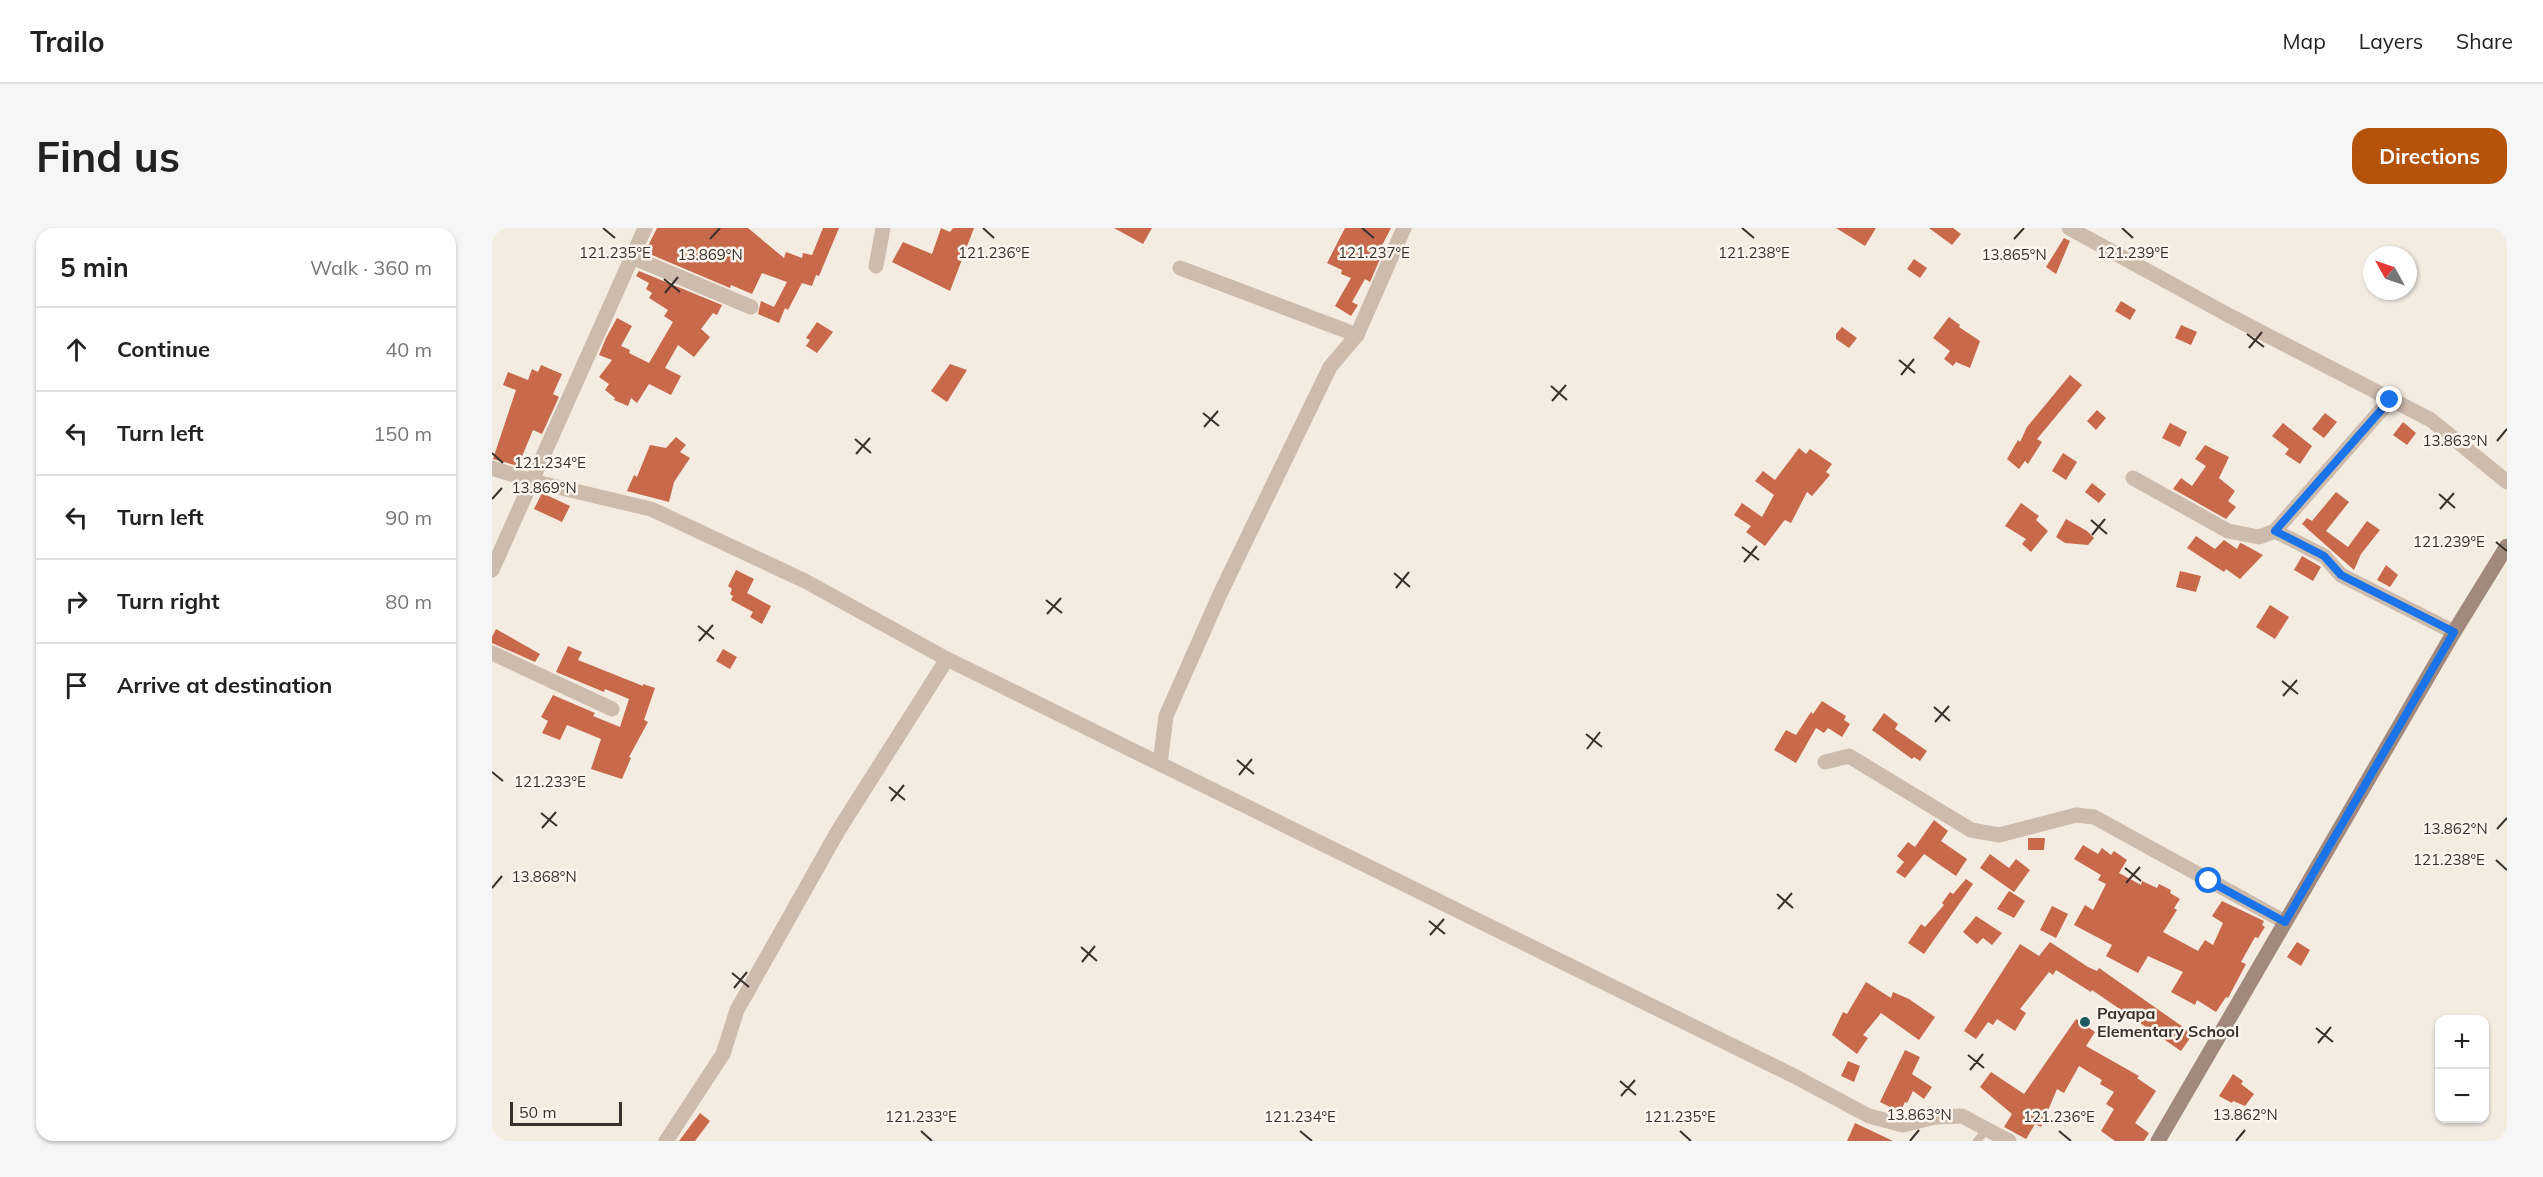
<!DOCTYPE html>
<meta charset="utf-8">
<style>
body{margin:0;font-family:Mulish,sans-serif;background:#f6f6f6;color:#222}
.controls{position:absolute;right:18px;bottom:18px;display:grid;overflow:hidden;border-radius:12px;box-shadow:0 2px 4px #0004}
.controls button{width:54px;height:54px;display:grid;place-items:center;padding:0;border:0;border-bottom:2px solid #e0e0e0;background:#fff;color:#222;font:30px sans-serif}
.compass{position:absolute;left:1871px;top:18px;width:54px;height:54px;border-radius:50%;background:#fff;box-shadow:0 2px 4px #0004;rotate:310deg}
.scale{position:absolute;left:18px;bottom:15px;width:112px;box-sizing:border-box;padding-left:6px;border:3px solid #3b302b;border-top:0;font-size:16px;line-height:21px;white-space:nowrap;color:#3b302b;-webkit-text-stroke:4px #fbf5ee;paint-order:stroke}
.stop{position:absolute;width:18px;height:18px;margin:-14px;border:4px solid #1a73e8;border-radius:50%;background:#fff}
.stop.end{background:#1a73e8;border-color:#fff;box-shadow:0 2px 6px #0008}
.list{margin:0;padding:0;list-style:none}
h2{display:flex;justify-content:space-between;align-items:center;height:78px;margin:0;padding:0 24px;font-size:26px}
h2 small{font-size:20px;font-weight:400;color:#767676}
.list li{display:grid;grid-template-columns:39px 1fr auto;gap:18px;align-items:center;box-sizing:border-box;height:84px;padding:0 24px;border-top:2px solid #e0e0e0}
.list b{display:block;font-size:22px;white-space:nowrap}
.list em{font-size:20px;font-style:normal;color:#767676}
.icon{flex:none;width:33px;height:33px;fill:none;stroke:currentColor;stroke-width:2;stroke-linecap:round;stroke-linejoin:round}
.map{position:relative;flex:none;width:2015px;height:913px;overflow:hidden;border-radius:18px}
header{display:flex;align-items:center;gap:36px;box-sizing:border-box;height:84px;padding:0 30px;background:#fff;border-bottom:2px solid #e0e0e0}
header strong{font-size:28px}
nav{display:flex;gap:33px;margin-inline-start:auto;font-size:21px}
.intro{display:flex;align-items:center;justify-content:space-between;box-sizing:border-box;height:144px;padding:0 36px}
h1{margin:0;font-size:42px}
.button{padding:15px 27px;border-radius:18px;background:#b45309;color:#fff;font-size:21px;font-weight:700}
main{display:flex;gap:36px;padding:0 36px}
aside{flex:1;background:#fff;border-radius:18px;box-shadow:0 2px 4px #0004}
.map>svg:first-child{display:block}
</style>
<header>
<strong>Trailo</strong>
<nav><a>Map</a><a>Layers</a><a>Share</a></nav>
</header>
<div class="intro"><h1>Find us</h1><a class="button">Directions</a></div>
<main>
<aside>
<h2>5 min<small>Walk · 360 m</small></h2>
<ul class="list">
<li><svg class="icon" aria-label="ahead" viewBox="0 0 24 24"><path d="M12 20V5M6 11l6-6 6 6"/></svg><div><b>Continue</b></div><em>40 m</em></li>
<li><svg class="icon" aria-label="left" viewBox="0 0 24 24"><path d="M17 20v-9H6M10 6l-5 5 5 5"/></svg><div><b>Turn left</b></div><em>150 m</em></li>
<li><svg class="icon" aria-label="left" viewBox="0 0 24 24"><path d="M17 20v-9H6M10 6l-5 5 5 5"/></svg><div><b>Turn left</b></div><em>90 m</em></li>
<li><svg class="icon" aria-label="right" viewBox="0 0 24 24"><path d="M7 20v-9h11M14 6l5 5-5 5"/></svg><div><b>Turn right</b></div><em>80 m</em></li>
<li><svg class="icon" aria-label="arrive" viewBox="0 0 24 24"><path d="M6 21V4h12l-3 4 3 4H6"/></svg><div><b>Arrive at destination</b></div></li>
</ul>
</aside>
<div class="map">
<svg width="2015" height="913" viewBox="0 0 2015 913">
<rect width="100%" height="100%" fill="#f4ebe1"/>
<g fill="#c8694b">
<polygon points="165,0 256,0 292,30 294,24 310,30 311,25 320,27 331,0 347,0 327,48 324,47 320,58 310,55 296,82 293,80 287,95 266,86 269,73 282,79 295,54 270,45 260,66 239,57 238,60 153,24"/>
<polygon points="449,0 458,4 461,0 482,0 458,63 400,34 411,14 440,26"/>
<polygon points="622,0 660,0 651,16"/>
<polygon points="853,0 899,0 884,29 888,31 878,54 873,51 860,74 866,77 859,88 843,78 859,50 849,46 850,42 835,35"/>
<polygon points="1344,0 1384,0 1373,18"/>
<polygon points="1437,0 1461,0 1469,6 1460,17"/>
<polygon points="1572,10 1578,13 1564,46 1554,39"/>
<polygon points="1422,31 1435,40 1428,50 1415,41"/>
<polygon points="147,43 230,77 225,87 221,85 209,101 218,109 202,129 186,117 173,140 189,148 179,167 157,156 145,175 139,170 136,178 122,172 123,170 113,162 117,156 107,149 120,132 107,127 114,110 125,90 140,98 129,118 138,122 137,125 157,135 181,94 172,88 176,82 157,70 160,65 154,61 157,55 144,48"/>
<polygon points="1629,73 1644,82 1638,92 1623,83"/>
<polygon points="1457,89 1468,97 1467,99 1488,113 1478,140 1464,134 1461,138 1452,131 1458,123 1441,110"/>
<polygon points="325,94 341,104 325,125 314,118 318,112 314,110"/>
<polygon points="1689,97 1705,104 1699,117 1683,110"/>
<polygon points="1350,99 1365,110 1357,120 1344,111 1344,106"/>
<polygon points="458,136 475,142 455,174 439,163"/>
<polygon points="49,137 70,146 61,166 67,169 50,206 41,202 26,238 1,231 24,162 11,157 16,144 36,152 40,141 46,144"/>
<polygon points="1578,147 1590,157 1545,211 1550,214 1536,236 1533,233 1527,241 1515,231 1526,212 1528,214 1535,199"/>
<polygon points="1605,182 1614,190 1604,202 1595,193"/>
<polygon points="1833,185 1845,194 1832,210 1820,201"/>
<polygon points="1911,194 1924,205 1915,217 1901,207"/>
<polygon points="1678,195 1695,204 1688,219 1670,210"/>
<polygon points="1791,195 1820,218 1808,236 1793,226 1797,221 1780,208"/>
<polygon points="184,209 194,217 188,224 198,230 182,254 177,274 135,263 142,247 145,249 158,217 174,220"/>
<polygon points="1713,217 1737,229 1727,250 1743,263 1736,273 1744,279 1734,291 1681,261 1689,250 1700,258 1714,238 1703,231"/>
<polygon points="1307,220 1314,226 1318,221 1340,236 1334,244 1338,247 1320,268 1315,264 1299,295 1293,292 1291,294 1273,318 1254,304 1259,298 1242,287 1250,275 1270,289 1282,267 1263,253 1271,243 1283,252"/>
<polygon points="1571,225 1585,234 1574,252 1560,243"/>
<polygon points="1600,255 1614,266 1607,275 1593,264"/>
<polygon points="1844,264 1857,274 1834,303 1856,319 1875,293 1888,302 1869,326 1862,342 1810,296 1815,290 1820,293"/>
<polygon points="50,265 78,278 70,294 42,281"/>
<polygon points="1529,275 1547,288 1544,292 1556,303 1539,324 1530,316 1534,311 1513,298"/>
<polygon points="1574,291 1595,303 1602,310 1596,317 1573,315 1564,309"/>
<polygon points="1704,308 1723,321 1732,312 1745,321 1748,315 1751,316 1771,327 1748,351 1734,341 1732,344 1695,320"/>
<polygon points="1810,328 1829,339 1821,353 1802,342"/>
<polygon points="1894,337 1906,347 1898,359 1885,352"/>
<polygon points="244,342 262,351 255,365 279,378 270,396 258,389 261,384 239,372 241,368 238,366 240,361 236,358"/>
<polygon points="1688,343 1709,348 1704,364 1684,359"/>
<polygon points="1778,377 1797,389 1783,411 1764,399"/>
<polygon points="4,401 48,426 43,434 0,415 0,409"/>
<polygon points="76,418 90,424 86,432 151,458 151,456 163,460 152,492 156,494 137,529 139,530 130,551 99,541 109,511 75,497 68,512 50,505 56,493 49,489 61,467 103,485 101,488 128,499 137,471 113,461 112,464 64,444"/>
<polygon points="231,421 245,429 238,441 224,433"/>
<polygon points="1330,473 1354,488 1352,492 1358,496 1350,509 1336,500 1332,505 1324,500 1304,535 1282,522 1294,502 1304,507 1319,484 1321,486"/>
<polygon points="1392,485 1406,496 1403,501 1435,523 1428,533 1422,529 1420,531 1380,502"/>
<polygon points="1442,592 1456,603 1449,613 1475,631 1464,648 1432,626 1413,650 1404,644 1412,634 1405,628 1416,614 1423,619"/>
<polygon points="1536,610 1553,610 1552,622 1536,622"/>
<polygon points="1591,617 1606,626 1610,620 1619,627 1622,623 1635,632 1627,645 1649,657 1650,653 1665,660 1667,656 1679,662 1678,665 1688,671 1682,680 1685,682 1671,704 1706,723 1713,712 1721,717 1731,695 1720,688 1730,673 1772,693 1770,697 1773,699 1766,710 1763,709 1749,734 1754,736 1736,770 1734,769 1724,784 1705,772 1703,777 1679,764 1691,744 1656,728 1646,745 1614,728 1620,717 1582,697 1593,677 1601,682 1614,656 1606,652 1609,647 1582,631"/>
<polygon points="1498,626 1517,640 1524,631 1538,642 1522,664 1488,640"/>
<polygon points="1474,651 1481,656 1432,726 1416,715 1429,696 1433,699 1452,677 1450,675 1458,664 1461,666"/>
<polygon points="1517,663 1533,673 1522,690 1505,681"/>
<polygon points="1560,678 1576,686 1564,710 1548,702"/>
<polygon points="1484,688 1510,705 1500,717 1491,710 1485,716 1471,704"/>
<polygon points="1558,714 1596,739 1605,743 1607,740 1701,806 1689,823 1600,762 1599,764 1564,742 1561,747 1557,744 1528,781 1534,785 1523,803 1505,791 1501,797 1496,794 1484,811 1472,803 1528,716 1547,728"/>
<polygon points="1805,714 1818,722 1809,738 1795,729"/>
<polygon points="1374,754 1399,770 1401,764 1417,771 1443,789 1427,812 1389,785 1371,807 1376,810 1365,826 1340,807 1351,784 1355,786"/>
<polygon points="1584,791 1603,804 1594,818 1647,848 1645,850 1664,863 1643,895 1657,905 1652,913 1623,913 1609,903 1622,881 1614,876 1622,864 1608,856 1610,852 1587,838 1572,865 1565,861 1549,899 1543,896 1534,911 1512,899 1520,886 1488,859 1499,844 1532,866"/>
<polygon points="1413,822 1428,829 1420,846 1440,859 1432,871 1421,863 1415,875 1413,874 1408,884 1388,874"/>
<polygon points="1356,833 1368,838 1362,854 1349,848"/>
<polygon points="1741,846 1751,853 1749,856 1762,866 1753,878 1741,873 1740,875 1727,868"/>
<polygon points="208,885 218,893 203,913 187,913"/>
<polygon points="1363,895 1401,913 1355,913"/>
</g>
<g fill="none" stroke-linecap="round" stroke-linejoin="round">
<polyline stroke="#cdbbac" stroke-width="8" points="1485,913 1495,901"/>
<g stroke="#cdbbac" stroke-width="15">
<polyline points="1577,0 1738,88 1939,192 2015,254"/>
<polyline points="140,29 259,79"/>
<polyline points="384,38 391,0"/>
<polyline points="688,40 865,107"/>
<polyline points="0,240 40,253 159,281 313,353 455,431 1302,848 1377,888 1411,897 1443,889 1470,888 1517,913"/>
<polyline points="1641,250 1736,303 1767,309 1783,303 1898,172"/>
<polyline points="1783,303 1832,328 1849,347 1962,404"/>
<polyline points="0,342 153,0"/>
<polyline points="0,425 120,481"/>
<polyline points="1333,534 1357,528 1479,602 1507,607 1584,587 1602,589 1793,694"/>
<polyline points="668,536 674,488 728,366 838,139 865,107 912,0"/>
<polyline points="174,913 231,826 245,782 346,603 455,431"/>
</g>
<polyline stroke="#a18a7d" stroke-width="15" points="1666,913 1962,404 2015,318"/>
</g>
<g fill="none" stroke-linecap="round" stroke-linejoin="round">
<polyline stroke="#1a73e8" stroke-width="8" points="1717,653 1793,694 1962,404 1849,347 1832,328 1783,303 1898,172"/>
</g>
<path fill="none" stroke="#3b302b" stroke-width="2" d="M111 0 123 10M491 0 502 10M870 0 882 10M1250 0 1262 10M1630 0 1641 10M218 11 228 0M1522 11 1532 0M172 51 188 64M173 65 186 49M1755 106 1772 119M1757 120 1770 104M1407 132 1423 145M1409 147 1422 131M1059 158 1075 172M1060 173 1074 157M711 185 727 198M712 199 726 183M363 211 379 225M2005 213 2015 201M0 225 11 235M364 226 378 210M1947 266 1963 280M0 271 10 260M1948 281 1962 265M1599 292 1615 306M1600 307 1613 291M2004 314 2015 323M1250 319 1267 332M1252 334 1265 318M902 345 918 359M904 360 917 344M554 372 570 385M555 386 569 370M206 398 222 411M207 413 221 397M1790 453 1806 466M1791 468 1805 452M1442 479 1458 493M1443 494 1457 478M1094 506 1110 519M1095 521 1108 504M745 532 762 546M0 544 11 553M747 547 760 531M397 559 413 572M399 573 412 557M49 585 65 598M50 600 64 584M2005 601 2015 590M2004 632 2015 642M1633 640 1649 653M1634 655 1648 639M0 660 10 648M1285 666 1301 680M1286 681 1300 665M937 693 953 706M938 707 952 691M589 719 605 733M590 734 603 718M240 745 257 759M242 760 255 744M1824 800 1841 814M1826 815 1839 799M1476 827 1492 840M1478 842 1491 826M1128 853 1144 867M1129 868 1143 852M429 903 440 913M808 903 820 913M1188 903 1199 913M1567 903 1579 913M1418 913 1427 902M1744 913 1753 902"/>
<circle fill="#1f5a5e" stroke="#fbf5ee" stroke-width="2" cx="1593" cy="794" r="6"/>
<g text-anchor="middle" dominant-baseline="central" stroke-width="5" stroke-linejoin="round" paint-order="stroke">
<g font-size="16" font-weight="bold" fill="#3b302b" stroke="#fbf5ee" text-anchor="start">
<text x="1605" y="785">Payapa<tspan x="1605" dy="18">Elementary School</tspan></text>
</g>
</g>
<g font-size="15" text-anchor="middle" fill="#3b302b" stroke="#fbf5ee" stroke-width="5" stroke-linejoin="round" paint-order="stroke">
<text x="1641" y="30">121.239°E</text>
<text x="123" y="30">121.235°E</text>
<text x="502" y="30">121.236°E</text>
<text x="882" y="30">121.237°E</text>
<text x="1262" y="30">121.238°E</text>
<text x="218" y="32">13.869°N</text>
<text x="1522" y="32">13.865°N</text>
<text x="1963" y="218">13.863°N</text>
<text x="58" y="240">121.234°E</text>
<text x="52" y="265">13.869°N</text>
<text x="1957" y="319">121.239°E</text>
<text x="58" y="559">121.233°E</text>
<text x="1963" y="606">13.862°N</text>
<text x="1957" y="637">121.238°E</text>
<text x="52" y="654">13.868°N</text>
<text x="1427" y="892">13.863°N</text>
<text x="1753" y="892">13.862°N</text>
<text x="429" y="894">121.233°E</text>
<text x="808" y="894">121.234°E</text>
<text x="1188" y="894">121.235°E</text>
<text x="1567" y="894">121.236°E</text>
</g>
</svg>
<div class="controls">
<button>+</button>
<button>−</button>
</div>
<svg class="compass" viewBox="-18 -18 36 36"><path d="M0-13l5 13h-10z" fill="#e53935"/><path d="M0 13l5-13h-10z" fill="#767676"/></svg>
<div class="scale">50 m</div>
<div class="stop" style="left:1717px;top:653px"></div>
<div class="stop end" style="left:1898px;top:172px"></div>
</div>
</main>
